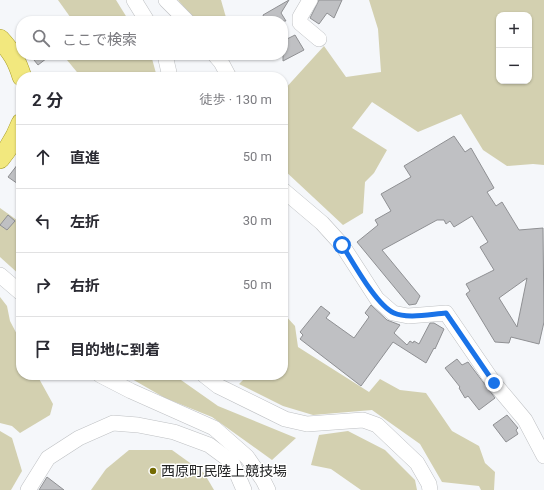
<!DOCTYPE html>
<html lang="ja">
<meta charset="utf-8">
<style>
body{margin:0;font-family:Roboto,"Noto Sans JP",sans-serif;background:#f7f7f7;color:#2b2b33}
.controls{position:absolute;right:12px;top:12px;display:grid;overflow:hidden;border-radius:8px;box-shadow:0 1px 3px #0004}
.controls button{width:36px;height:36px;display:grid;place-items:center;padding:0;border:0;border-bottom:1px solid #e1e1e2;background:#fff;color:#2b2b33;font:20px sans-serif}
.stop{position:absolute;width:12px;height:12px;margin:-9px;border:3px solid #1a73e8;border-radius:50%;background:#fff}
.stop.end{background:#1a73e8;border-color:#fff;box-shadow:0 1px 4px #0008}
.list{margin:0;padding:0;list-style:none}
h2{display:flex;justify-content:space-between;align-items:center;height:52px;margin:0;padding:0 16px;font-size:17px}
h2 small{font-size:13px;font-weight:400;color:#7c7c81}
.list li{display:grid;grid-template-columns:26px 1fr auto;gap:12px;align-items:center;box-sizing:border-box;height:64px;padding:0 16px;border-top:1px solid #e1e1e2}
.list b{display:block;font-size:15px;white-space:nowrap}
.list em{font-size:13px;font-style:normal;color:#7c7c81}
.icon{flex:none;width:22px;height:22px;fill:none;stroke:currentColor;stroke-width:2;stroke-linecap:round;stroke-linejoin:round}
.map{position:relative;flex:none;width:544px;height:490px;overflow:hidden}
.search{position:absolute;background:#fff;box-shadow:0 1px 3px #0004;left:16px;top:16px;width:272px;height:44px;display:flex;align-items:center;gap:10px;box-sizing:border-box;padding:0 14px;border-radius:16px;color:#7c7c81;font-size:15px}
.panel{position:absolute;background:#fff;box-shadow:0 1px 3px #0004;left:16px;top:72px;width:272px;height:308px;border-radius:16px}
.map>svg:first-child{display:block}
</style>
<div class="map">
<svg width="544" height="490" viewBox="0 0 544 490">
<rect width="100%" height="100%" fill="#f5f7fa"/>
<g fill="#d3d0b0" fill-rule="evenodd">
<polygon points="58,0 116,0 129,21 73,21"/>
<polygon points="178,0 221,0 227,21 196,21"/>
<path d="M369 0H544V165L533 164 507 166 483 150 461 114 418 132 372 102 352 128 387 150 374 173 365 182 363 213 343 225 283 169V91L324 46 346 77 381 72 378 29ZM499 15H529V81H499Z"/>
<polygon points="70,55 151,55 157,77 81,77 67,60"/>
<polygon points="0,208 21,223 21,276 0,257"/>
<polygon points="0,297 7,306 10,321 21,342 21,375 37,375 53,404 50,415 20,433 12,426 0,423"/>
<polygon points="283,313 295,326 298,347 369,392 380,379 400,390 426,393 452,431 479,446 485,463 495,472 494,490 481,490 479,486 442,482 420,444 372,410 313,415 283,406 239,384 248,375 283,375"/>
<polygon points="125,375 178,375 181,380 218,406 296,438 272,460 212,417 165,398"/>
<polygon points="0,431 12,438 22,471 11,490 0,490"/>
<polygon points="348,431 385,450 415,480 417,490 361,490 331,469 311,465 319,435"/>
<polygon points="129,450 172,450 204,473 214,490 91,490 106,469"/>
</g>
<g fill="#bfc0c3" stroke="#8f9093" fill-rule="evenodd">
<polygon points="289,0 281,13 286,21 265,21 263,15"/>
<polygon points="319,0 342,0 334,18 327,13 319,24 310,18"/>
<polygon points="295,35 304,50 283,61 283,41"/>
<polygon points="30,55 51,55 38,65"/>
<path d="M454 136 465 152 471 148 494 188 487 192 496 206 502 202 519 230 543 228 544 322 539 344 511 337 509 343 495 342 466 294 470 291 466 284 494 270 480 247 488 242 472 216 454 227 450 221 446 224 444 220H437L382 250 420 296 416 304 409 305 357 242 378 225 375 220 391 211 381 194 411 177 404 166ZM527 278 517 327 499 298Z"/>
<polygon points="21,160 21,186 8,177"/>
<polygon points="8,215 15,221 7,230 0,225"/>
<polygon points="371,305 387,320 400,325 394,333 407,345 410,341 413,343 414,341 419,344 430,323 434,323 444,329 435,349 434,348 426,363 393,342 361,386 300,339 303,335 300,332 321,306 330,313 326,318 354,338 369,317 365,313"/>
<polygon points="457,359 462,365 468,362 495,398 479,410 468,396 465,398 459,388 460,387 445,368"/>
<polygon points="507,415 518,428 516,430 518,434 506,442 493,425"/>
<polygon points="47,477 64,490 39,490"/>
</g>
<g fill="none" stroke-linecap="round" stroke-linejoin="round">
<g stroke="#bec0c3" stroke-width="16">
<g id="minor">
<polyline points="134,0 147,21"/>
<polyline points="166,0 187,21"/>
<polyline points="310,0 300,17 300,23 319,39"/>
<polyline points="165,55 170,77"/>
<polyline points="215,55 221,62 229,77"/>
<polyline points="283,190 322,223 342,245 377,299 393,313 408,316 446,313 494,383 525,420 544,456"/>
<polyline points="0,275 21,293"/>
<polyline points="100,375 131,391 214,428 247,457 263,480 268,490"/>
<polyline points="204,375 218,386 285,419 307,424 363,420 377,425 417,463 429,484 430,490"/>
<polyline points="28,490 48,458 79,438 113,423 138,425 174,432 209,445 232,462 244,490"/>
</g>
</g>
<g stroke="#a49926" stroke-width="20">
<g id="major">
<path d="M0 39C12 52 17 61 22 77"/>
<path d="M0 159C9 148 16 136 21 123"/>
</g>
</g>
<use href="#minor" stroke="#fff" stroke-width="15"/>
<use href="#major" stroke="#f2e87e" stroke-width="19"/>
</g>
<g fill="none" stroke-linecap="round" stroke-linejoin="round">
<path stroke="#1a73e8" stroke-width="5" d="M342 245C353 262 376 305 394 313 407 319 431 314 446 313L494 383"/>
</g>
<circle fill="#736a01" stroke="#fff" stroke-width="1.5" cx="153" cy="471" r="4"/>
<g text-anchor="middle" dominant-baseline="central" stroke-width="3" stroke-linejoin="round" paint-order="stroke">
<g font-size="14" fill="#212223" stroke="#fff" text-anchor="start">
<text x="161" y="471">西原町民陸上競技場</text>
</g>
</g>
</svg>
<div class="controls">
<button>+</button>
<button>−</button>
</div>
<div class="stop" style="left:342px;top:245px"></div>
<div class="stop end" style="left:494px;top:383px"></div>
<div class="search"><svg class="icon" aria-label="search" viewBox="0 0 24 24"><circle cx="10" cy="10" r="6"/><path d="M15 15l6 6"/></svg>ここで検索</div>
<section class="panel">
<h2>2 分<small>徒歩 · 130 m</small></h2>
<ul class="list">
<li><svg class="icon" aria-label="ahead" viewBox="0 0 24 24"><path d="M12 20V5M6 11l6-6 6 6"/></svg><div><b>直進</b></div><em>50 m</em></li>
<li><svg class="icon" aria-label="left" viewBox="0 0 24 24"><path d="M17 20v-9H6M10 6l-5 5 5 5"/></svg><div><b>左折</b></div><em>30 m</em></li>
<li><svg class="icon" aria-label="right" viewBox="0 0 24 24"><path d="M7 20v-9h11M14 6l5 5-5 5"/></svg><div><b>右折</b></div><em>50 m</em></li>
<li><svg class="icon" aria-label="arrive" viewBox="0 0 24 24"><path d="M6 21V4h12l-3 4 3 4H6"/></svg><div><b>目的地に到着</b></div></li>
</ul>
</section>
</div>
